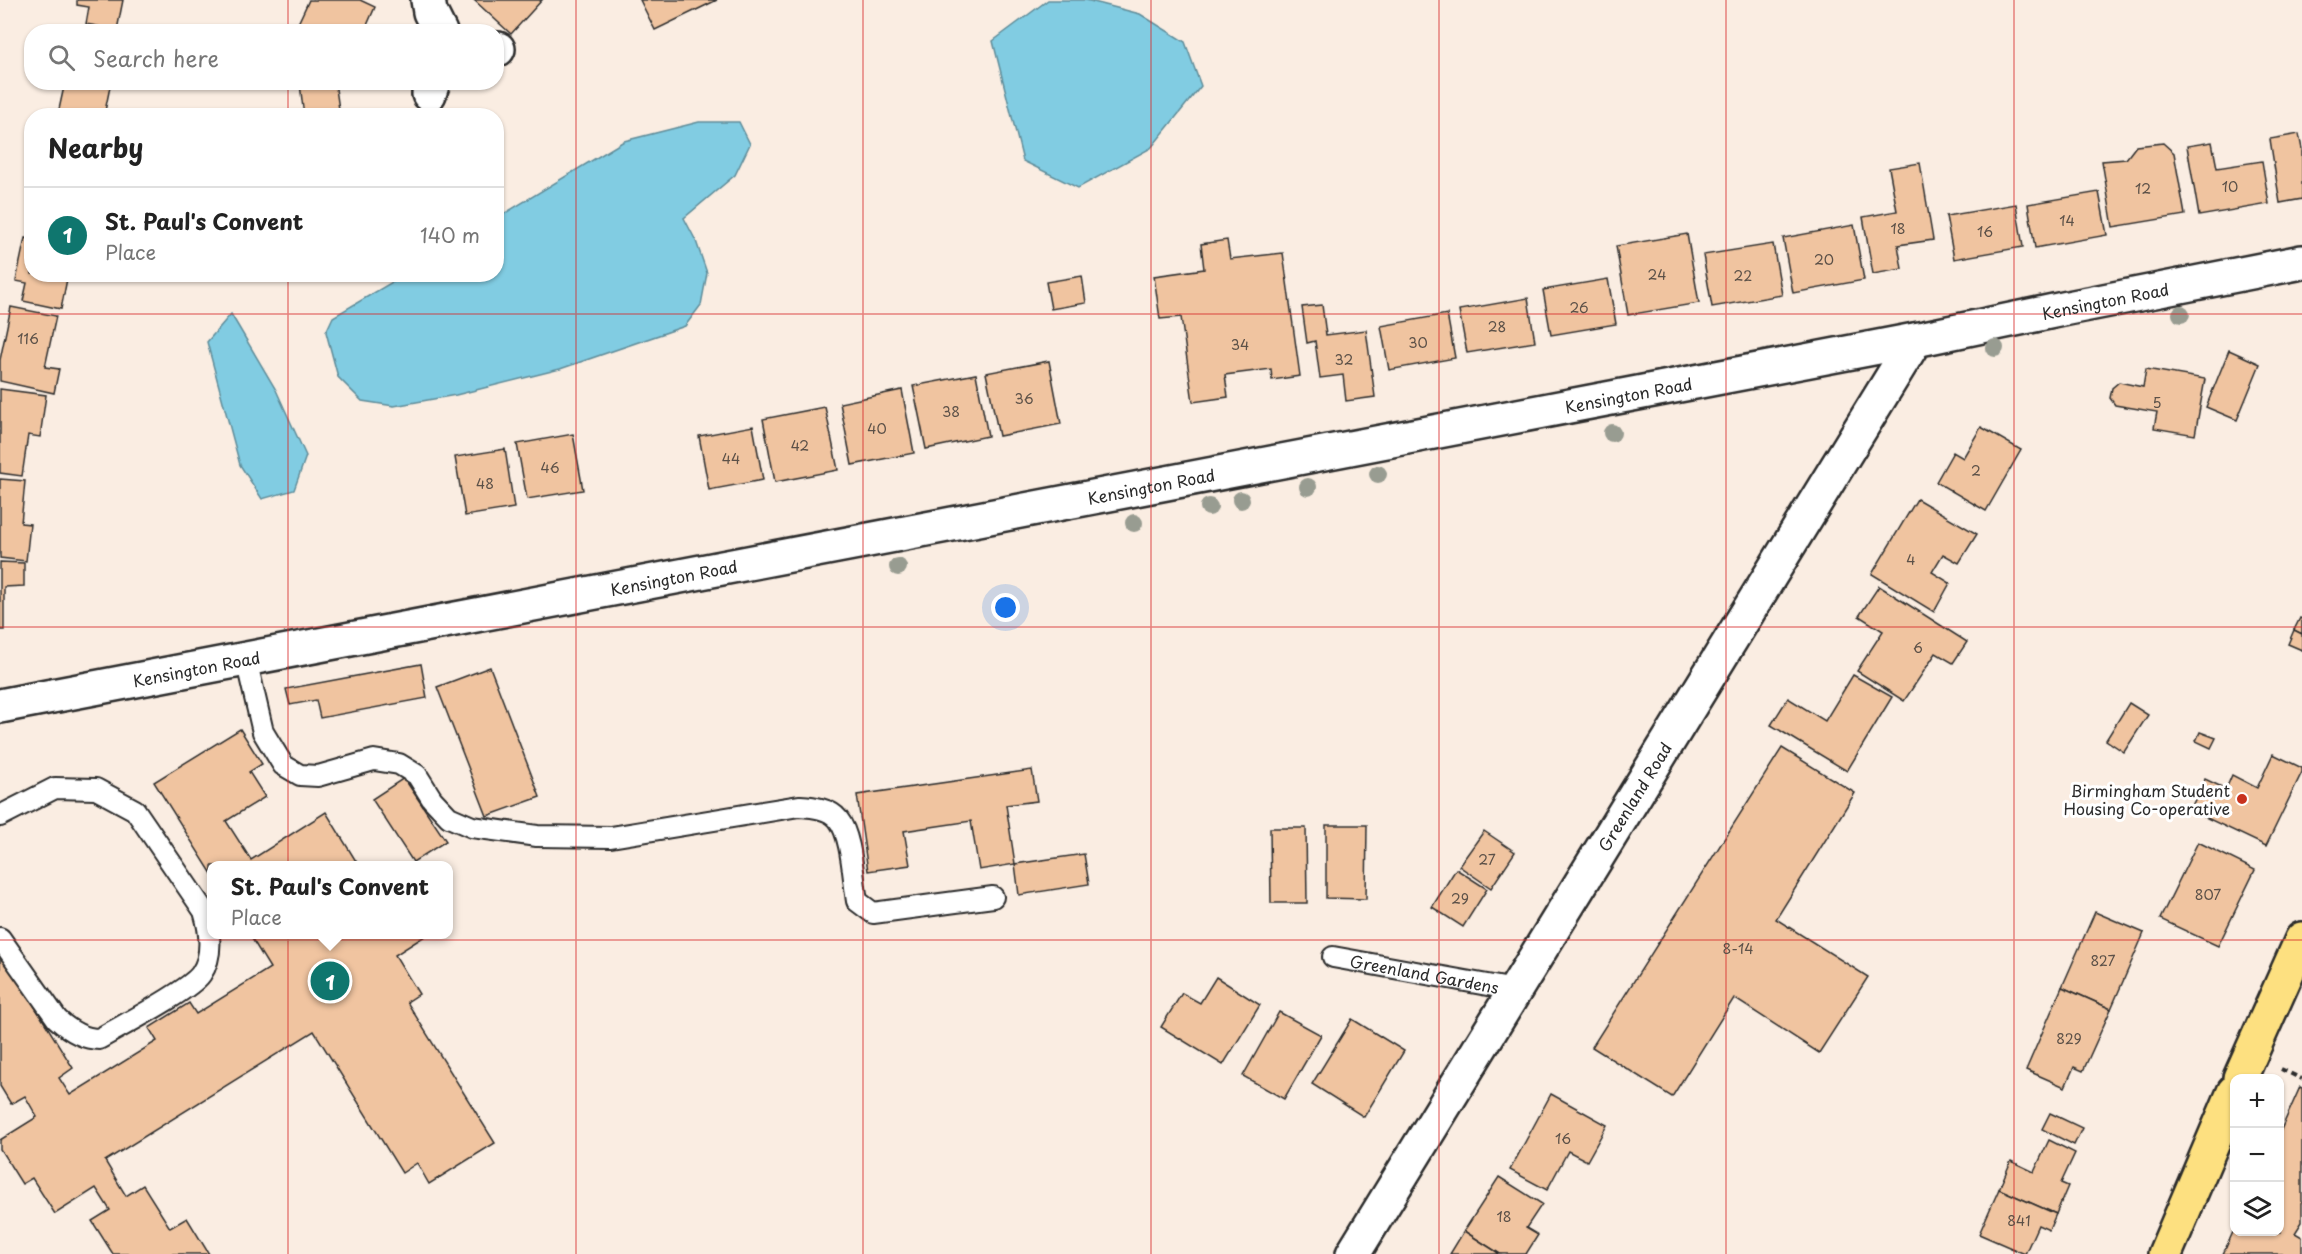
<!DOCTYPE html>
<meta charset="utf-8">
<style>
body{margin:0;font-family:"Playpen Sans",sans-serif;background:#f2f2f2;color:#222}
.controls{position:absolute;right:18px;bottom:18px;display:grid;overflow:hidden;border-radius:12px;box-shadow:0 2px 4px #0004}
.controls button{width:54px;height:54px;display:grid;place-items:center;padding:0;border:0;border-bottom:2px solid #e0e0e0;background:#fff;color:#222;font:30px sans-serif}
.you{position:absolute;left:1006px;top:608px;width:21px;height:21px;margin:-15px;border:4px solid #fff;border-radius:50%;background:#1a73e8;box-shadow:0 0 0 9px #1a73e833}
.badge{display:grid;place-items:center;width:39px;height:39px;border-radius:50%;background:#0f766e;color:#fff;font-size:20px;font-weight:700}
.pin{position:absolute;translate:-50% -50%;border:3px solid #fff;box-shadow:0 2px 6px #0006}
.popup{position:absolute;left:207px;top:861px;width:246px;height:78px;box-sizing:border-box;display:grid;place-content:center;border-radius:12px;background:#fff;filter:drop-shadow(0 2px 4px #0005);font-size:20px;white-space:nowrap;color:#767676}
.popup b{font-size:22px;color:#222}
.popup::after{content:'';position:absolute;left:50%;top:100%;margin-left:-12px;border:12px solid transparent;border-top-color:#fff}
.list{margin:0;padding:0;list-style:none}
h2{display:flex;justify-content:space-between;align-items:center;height:78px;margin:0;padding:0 24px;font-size:26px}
h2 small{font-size:20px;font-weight:400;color:#767676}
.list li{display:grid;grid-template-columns:39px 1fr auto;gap:18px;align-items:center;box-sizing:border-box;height:96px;padding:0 24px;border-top:2px solid #e0e0e0}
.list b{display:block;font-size:22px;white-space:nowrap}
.list p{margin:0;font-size:20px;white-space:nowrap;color:#767676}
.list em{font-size:20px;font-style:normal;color:#767676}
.icon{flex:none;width:33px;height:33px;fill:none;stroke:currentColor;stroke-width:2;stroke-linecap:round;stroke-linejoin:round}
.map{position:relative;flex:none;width:2302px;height:1254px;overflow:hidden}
.search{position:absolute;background:#fff;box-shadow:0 2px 4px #0004;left:24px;top:24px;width:480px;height:66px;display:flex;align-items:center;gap:15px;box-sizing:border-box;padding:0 21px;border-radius:24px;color:#767676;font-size:22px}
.panel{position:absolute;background:#fff;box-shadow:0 2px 4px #0004;left:24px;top:108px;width:480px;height:174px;border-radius:24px}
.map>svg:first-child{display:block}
</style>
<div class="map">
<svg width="2302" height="1254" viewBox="0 0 2302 1254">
<rect width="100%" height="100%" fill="#faede2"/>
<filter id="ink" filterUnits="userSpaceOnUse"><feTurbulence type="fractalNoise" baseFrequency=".0167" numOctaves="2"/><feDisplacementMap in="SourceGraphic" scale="12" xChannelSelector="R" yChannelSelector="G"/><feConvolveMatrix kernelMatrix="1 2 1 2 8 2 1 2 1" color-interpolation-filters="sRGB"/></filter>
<g filter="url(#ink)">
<g fill="#81cce2" stroke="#5f8c99" stroke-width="1.5">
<polygon points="1048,0 1086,0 1140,14 1185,42 1201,86 1151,148 1078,188 1023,161 993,41"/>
<polygon points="699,122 739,122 750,144 735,175 684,218 696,241 707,273 701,305 685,326 560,369 456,395 394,406 362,401 338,377 326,332 333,317 404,275 496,274 497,218 624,141"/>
<polygon points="231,314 276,390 306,456 294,490 262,499 240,465 207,342"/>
</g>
<g fill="#f0c4a0" stroke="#2b2b2b" stroke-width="1.5">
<polygon points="77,0 123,0 117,30 86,24 89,7 77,5"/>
<polygon points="309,0 360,0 375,7 364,32 294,32"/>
<polygon points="474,0 542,0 511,34"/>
<polygon points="640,0 717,0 655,30"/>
<polygon points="65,82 111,82 104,116 58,114"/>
<polygon points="312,82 335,82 340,116 304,116 300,84"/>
<polygon points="2299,134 2302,149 2302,199 2280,203 2270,139"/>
<polygon points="2212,142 2217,168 2262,161 2269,204 2199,216 2187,146"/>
<polygon points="2163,143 2174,153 2185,215 2113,227 2102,161 2126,159 2136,146"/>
<polygon points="1920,163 1933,240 1898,245 1902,269 1873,274 1863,217 1897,211 1889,168"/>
<polygon points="2099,192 2107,235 2035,248 2028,204"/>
<polygon points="2016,204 2023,247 1954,259 1946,216"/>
<polygon points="1854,225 1864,280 1793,293 1783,238"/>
<polygon points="1687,234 1699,303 1628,315 1616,246"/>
<polygon points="25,238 32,239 32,274 68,274 61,309 23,301 27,283 16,281"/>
<polygon points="1227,240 1230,259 1283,253 1300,376 1272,380 1271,369 1225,375 1228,397 1193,402 1181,317 1160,319 1154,276 1204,269 1201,244"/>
<polygon points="1773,244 1782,295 1712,307 1703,255"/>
<polygon points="1082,276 1086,303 1051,309 1046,282"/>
<polygon points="1608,279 1616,324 1551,335 1543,290"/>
<polygon points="1528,298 1535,342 1467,353 1459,310"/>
<polygon points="1322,305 1326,335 1366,330 1375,397 1346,401 1343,375 1320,378 1315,341 1307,343 1302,307"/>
<polygon points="11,307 56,316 45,367 59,369 54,393 0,381 0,360"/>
<polygon points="1447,314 1455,358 1389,370 1381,326"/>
<polygon points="2229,350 2260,364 2237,420 2206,407"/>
<polygon points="1049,361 1061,424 999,436 986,373"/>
<polygon points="2146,369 2205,379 2195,435 2154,428 2157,412 2115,405 2110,398 2112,388 2119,382 2143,387"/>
<polygon points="976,374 988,436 926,449 913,386"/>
<polygon points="0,389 46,395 40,437 28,435 22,476 0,473"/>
<polygon points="902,390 914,453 852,465 840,403"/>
<polygon points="825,407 838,470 775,482 763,419"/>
<polygon points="753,426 763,480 709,490 699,436"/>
<polygon points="1981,427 2021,450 1986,511 1936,482 1953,452 1963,458"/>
<polygon points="573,434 583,490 527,499 517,444"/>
<polygon points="505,449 514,508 465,516 455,457"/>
<polygon points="0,479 25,481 21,523 30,524 26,561 0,558"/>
<polygon points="1917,499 1977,534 1959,563 1943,554 1932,572 1950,583 1934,612 1872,574"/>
<polygon points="0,562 24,563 24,586 4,587 4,630 0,630"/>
<polygon points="1879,586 1967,642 1953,663 1936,653 1904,701 1857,671 1883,631 1859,616"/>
<polygon points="2300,618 2302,619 2302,634 2294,630"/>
<polygon points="2294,630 2302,634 2302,650 2288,644"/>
<polygon points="421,664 427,698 320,718 316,700 290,705 286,689"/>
<polygon points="490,667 540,797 487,816 437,687"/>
<polygon points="1853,675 1892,697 1847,771 1771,725 1788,698 1825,721"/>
<polygon points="2129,703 2148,715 2124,752 2106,740"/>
<polygon points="240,729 262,764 249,772 265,797 226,821 251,860 326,812 359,866 212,866 212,874 154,782"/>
<polygon points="2200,732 2216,738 2211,748 2196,741"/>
<polygon points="1782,748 1855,793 1776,919 1868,977 1819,1053 1734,998 1672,1097 1592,1047"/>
<polygon points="2273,754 2302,768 2302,772 2266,846 2190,810 2205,779 2226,789 2232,775 2257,788"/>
<polygon points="1032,770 1037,801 1006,805 1015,864 979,870 971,821 904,831 910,865 868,871 857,795"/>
<polygon points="404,778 446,841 413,862 372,799"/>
<polygon points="1326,825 1367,825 1366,899 1326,898"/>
<polygon points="1270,828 1306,828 1307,903 1271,903"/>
<polygon points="1484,831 1515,852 1491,888 1459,866"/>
<polygon points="2198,842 2255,870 2218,946 2160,919"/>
<polygon points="1084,854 1089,884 1019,895 1015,864"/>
<polygon points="1456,869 1487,889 1463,927 1432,907"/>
<polygon points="2095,912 2144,933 2111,1009 2062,987"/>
<polygon points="249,934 424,934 425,936 395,955 419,994 407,1002 495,1143 429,1184 417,1163 402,1173 314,1031 105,1161 126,1196 143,1185 170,1228 187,1218 209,1254 113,1254 92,1221 110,1210 96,1188 55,1214 32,1178 22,1184 0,1149 0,1140 37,1117 25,1096 11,1104 0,1086 0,951 73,1068 59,1078 70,1095 157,1041 149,1028 189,1003 196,1014 270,968"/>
<polygon points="1216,977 1260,1005 1223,1065 1161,1027 1182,993 1200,1003"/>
<polygon points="2062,987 2111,1009 2083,1071 2074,1067 2065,1087 2026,1070"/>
<polygon points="1279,1012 1321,1035 1284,1099 1243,1076"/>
<polygon points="1352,1019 1404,1051 1364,1117 1312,1084"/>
<polygon points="2300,1087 2302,1088 2302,1222 2295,1233 2302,1237 2302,1254 2223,1254 2234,1230 2234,1232 2280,1232 2280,1132"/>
<polygon points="1551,1094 1607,1125 1587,1161 1568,1151 1547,1190 1510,1170"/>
<polygon points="2050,1113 2082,1128 2074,1145 2042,1129"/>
<polygon points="2049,1140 2075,1153 2061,1183 2068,1186 2056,1214 1999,1189 2011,1161 2034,1172"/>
<polygon points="1499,1177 1542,1204 1526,1228 1538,1235 1526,1254 1500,1254 1464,1231"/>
<polygon points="1999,1189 2056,1214 2049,1230 2038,1225 2025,1254 1979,1234"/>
<polygon points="1464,1231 1500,1254 1450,1254"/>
</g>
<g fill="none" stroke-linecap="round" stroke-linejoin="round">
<g stroke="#2b2b2b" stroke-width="24">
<g id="lane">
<path d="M246 659 263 732 283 765 300 775 318 776 374 760 399 764 417 775 432 799 449 817 472 827 537 836 611 837 799 806C812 807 829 808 838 819 852 836 853 879 857 901L873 913 993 897"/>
<path d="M0 816 55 788 96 789 135 810 204 911C210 931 214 955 201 974 189 991 121 1026 99 1039 83 1039 69 1030 57 1019L0 938"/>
<path id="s1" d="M1333 957 1515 990"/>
</g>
</g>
<g stroke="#2b2b2b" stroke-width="38">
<g id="street">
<polyline points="428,0 430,12 440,32"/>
<polyline points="496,49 498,49"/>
<polyline points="429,94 433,82"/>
<path id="s2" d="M0 706 1915 340 2068 308 2302 262"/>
<path id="s3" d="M1353 1254 1915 340"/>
</g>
</g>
<g stroke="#2b2b2b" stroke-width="38">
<g id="primary">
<polyline points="2240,1078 2302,939"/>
<polyline points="2165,1254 2234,1092"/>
</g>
</g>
<polyline stroke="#2b2b2b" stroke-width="4" stroke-dasharray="6 4.5" stroke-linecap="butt" points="2281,1069 2302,1079"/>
<use href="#lane" stroke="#fff" stroke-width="20"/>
<use href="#street" stroke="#fff" stroke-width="33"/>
<use href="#primary" stroke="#fde080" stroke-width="33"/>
</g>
<g fill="#989c91">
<circle cx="2181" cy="314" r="9"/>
<circle cx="1995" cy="348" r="9"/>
<circle cx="1612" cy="433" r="9"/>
<circle cx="1378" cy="474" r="9"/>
<circle cx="1308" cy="487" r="9"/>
<circle cx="1241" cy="500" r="9"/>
<circle cx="1209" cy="507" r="9"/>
<circle cx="1134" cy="523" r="9"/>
<circle cx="898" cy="567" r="9"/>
</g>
</g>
<path fill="none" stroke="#d62828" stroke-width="1.5" stroke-opacity="0.55" d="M288 0V32M576 0V1254M863 0V1254M1151 0V1254M1439 0V1254M1726 0V1254M2014 0V1254M288 82V116M288 274V1254M0 314H2302M0 627H2302M0 940H2302"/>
<circle fill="#c8321e" stroke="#fff" stroke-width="2" cx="2242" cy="799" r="6"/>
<g text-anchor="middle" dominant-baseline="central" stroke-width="6" stroke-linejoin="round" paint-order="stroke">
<g font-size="14" fill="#5c5148">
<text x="2230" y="186">10</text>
<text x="2143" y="188">12</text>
<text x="2067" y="220">14</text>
<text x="1898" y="228">18</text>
<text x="1985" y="231">16</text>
<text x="1824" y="259">20</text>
<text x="1657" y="274">24</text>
<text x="1743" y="275">22</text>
<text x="1579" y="307">26</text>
<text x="1497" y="326">28</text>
<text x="28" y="338">116</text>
<text x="1418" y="342">30</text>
<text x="1240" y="344">34</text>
<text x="1344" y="359">32</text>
<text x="1024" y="398">36</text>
<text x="2157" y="402">5</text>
<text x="951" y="411">38</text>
<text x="877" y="428">40</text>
<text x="800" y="445">42</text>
<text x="731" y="458">44</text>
<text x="550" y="467">46</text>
<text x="1976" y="470">2</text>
<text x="485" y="483">48</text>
<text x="1911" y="559">4</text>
<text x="1918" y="647">6</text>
<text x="1487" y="859">27</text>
<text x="2208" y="894">807</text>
<text x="1460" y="898">29</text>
<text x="1738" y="948">8-14</text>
<text x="2103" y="960">827</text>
<text x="2069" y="1038">829</text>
<text x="1563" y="1138">16</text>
<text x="1504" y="1216">18</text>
<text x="2019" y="1220">841</text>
</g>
<g font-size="16" fill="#2b2b2b" stroke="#fff">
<text stroke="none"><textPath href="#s2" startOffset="2144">Kensington Road</textPath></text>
<text stroke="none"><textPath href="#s2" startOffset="1658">Kensington Road</textPath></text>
<text stroke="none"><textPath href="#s2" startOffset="1172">Kensington Road</textPath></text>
<text stroke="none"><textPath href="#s2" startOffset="686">Kensington Road</textPath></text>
<text stroke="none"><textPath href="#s2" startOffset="200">Kensington Road</textPath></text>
<text stroke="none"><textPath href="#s3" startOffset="537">Greenland Road</textPath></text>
<text stroke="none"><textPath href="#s1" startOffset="93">Greenland Gardens</textPath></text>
</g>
<g font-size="16" fill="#2b2b2b" stroke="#fff" text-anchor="end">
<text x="2230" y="790">Birmingham Student<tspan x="2230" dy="18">Housing Co-operative</tspan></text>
</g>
</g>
</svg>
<div class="controls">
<button>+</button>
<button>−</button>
<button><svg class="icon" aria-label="layers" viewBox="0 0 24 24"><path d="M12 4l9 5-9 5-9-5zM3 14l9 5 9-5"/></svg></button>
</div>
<div class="you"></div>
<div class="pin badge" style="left:330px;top:981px">1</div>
<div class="popup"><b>St. Paul's Convent</b>Place</div>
<div class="search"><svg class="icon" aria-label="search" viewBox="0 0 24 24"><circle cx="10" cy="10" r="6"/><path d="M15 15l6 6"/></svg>Search here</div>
<section class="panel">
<h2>Nearby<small></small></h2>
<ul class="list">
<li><span class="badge">1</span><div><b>St. Paul's Convent</b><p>Place</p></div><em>140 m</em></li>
</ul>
</section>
</div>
